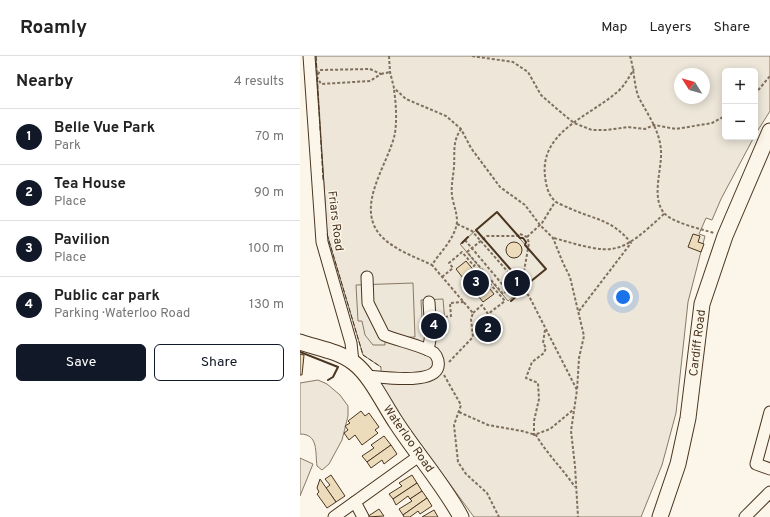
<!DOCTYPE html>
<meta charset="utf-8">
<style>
body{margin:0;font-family:Overpass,sans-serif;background:#f6f6f6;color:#222}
.controls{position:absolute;right:12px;top:12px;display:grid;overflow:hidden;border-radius:6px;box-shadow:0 2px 10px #0003}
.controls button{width:36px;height:36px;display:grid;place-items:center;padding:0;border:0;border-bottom:1px solid #e0e0e0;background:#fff;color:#222;font:20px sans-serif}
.compass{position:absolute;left:374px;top:12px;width:36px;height:36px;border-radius:50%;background:#fff;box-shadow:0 2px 10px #0003;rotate:307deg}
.you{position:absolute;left:323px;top:241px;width:14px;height:14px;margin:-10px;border:3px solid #fff;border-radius:50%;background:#1a73e8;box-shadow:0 0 0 6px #1a73e833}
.badge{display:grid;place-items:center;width:26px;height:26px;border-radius:50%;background:#111827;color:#fff;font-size:13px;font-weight:700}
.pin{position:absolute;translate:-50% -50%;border:2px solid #fff;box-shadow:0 1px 4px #0006}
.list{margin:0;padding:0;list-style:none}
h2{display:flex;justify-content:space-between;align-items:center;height:52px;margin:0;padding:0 16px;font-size:17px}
h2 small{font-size:13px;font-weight:400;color:#767676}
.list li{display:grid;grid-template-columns:26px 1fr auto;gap:12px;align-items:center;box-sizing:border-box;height:56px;padding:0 16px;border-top:1px solid #e0e0e0}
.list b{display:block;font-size:15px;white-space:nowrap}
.list p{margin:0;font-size:13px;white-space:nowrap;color:#767676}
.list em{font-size:13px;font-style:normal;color:#767676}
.actions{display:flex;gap:8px;padding:12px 16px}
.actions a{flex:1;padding:9px 0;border:1px solid #111827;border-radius:6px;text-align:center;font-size:14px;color:#111827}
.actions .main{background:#111827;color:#fff}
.map{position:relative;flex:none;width:470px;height:461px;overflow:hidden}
header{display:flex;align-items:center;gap:24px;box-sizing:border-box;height:56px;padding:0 20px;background:#fff;border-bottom:1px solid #e0e0e0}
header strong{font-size:19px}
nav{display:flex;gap:22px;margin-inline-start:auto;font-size:14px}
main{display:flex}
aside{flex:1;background:#fff}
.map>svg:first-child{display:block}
</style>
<header>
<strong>Roamly</strong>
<nav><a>Map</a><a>Layers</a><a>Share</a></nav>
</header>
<main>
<aside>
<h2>Nearby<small>4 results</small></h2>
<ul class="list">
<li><span class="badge">1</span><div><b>Belle Vue Park</b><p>Park</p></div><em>70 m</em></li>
<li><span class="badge">2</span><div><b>Tea House</b><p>Place</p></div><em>90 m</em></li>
<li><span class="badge">3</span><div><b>Pavilion</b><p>Place</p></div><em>100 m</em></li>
<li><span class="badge">4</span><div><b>Public car park</b><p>Parking · Waterloo Road</p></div><em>130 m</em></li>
</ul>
<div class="actions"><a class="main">Save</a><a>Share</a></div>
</aside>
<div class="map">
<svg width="470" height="461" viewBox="0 0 470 461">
<rect width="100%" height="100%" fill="#fbf6e9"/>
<g fill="#ede6d9" stroke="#887966" fill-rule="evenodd">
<path d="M16 0H470V55L455 79V15H425V81H454L421 143 412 164 406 162 399 178 405 180 388 246 376 357 362 409 341 461H174L78 330 81 320V311L63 299 27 178ZM380 18H404V42H380Z"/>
<path d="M18 324 27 328 40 339 48 350V360L42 384 29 408 22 414 17 410C15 397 19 378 0 378V327Z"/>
<polygon points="0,402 13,408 0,440"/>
</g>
<g fill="#ede7d9" stroke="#887966">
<polygon points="197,156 246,213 208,245 160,188"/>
<polygon points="113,227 115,281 85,282 85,289 73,289 65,279 62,265 58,265 56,229"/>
<polygon points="143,243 146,279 123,280 121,244"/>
</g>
<g fill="#ecdcbc" stroke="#4a3520">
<polygon points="393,178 400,180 398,186 404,188 401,196 388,191"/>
<circle cx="214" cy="194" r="8"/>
<polygon points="166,205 176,217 180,214 189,224 185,227 194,238 183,246 175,236 171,239 163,229 166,226 156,213"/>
<polygon points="190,262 196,281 186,284 181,264"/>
<polygon points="0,298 4,299 2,319 0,319"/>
<polygon points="61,355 65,360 69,357 79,371 75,374 78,377 62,389 55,379 49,384 44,377 48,374 45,370 50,367 48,365"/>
<polygon points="84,380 91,389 67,406 62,400 74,392 71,389"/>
<polygon points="91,389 97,398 84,408 82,404 71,412 67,406"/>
<polygon points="31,419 45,440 36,446 26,432 30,429 25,423"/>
<polygon points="112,419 117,427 93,443 89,438 102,430 99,427"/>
<polygon points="20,423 36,446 27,452 17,438 19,436 17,432"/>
<polygon points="117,427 122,435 110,443 108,440 96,449 93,443"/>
<polygon points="122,435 127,442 103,459 99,453 112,445 110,443"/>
<polygon points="127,442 132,450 120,458 118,455 110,461 104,461 103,459"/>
<polygon points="79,453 84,460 67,461"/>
<polygon points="134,454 138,461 122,461"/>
</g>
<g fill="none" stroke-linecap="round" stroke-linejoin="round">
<g stroke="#4a3520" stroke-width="13">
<g id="minor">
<polyline points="9,0 22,186 51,287 53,306"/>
<path d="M67 221 68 247 84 279C96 284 126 291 134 297 138 301 139 307 138 311 133 329 82 321 67 320"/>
<polyline points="128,294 131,279 129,246"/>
<polyline points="470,356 456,408 470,413"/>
<polyline points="55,446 63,461"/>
<polyline points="34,461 119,400"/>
<polyline points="445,461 470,436"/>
</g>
</g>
<g stroke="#4a3520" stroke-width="17">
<g id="major">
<path d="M0 286C17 292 39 295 54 307 71 320 84 349 97 368 118 400 143 428 161 461"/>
<polyline points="360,461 378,408 388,362 402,248 425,180 470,75"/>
</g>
</g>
<g stroke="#7f6f5c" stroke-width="2" stroke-dasharray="3 2" stroke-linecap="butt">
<polyline points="89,0 90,16 94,32 106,43 146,60 161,73 171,92 200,131 225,149 240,169 253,182 263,207 270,221 284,280 279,302 277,334"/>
<polyline points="172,0 213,6 228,16 241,39 257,53 274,67 292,74 307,74 328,71 345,73 354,69 376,73 412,67 425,60"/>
<path d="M330 0C334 12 334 31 339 42 348 59 360 75 361 95 362 114 351 141 364 157 373 167 401 173 414 177"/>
<polygon points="70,13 81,18 70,25 21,28 17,21 20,14"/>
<polyline points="81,18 90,16"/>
<path d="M94 34C96 47 97 63 95 77 89 108 53 151 82 181 95 194 115 201 132 209"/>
<polyline points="455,38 470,20"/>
<polyline points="157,168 172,175 229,240 277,334 271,375 275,410 278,461"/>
<polygon points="220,178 227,181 229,187 223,221 203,238 167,196 187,180 218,180"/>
<polyline points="227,181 242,167 255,146"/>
<path d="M254 182C314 199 318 201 365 157"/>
<polyline points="165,184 213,241"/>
<polyline points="142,221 153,212 149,207 162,196 174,210 176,207"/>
<path d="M279 255 331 187C312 163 295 164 269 152 265 150 258 148 255 145 248 139 246 129 245 120 240 76 288 61 316 37 324 31 329 21 334 13"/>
<polyline points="173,257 182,249 188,258 205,245 190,228 192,226"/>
<polyline points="145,261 151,260 150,247 164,246"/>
<polyline points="245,274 243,287 246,292 244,297 232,306 226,322 238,327 239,343 234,365 234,379 250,373 273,354"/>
<path d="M149 306 173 281 171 263 173 257 132 209C140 196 155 183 157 166 157 158 155 153 153 145 150 133 153 123 154 111 155 97 152 86 161 73"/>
<polyline points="144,319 161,349 154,369 158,406 166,418 187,437 199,461"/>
<path d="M159 356 188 369 222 375 236 379C247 398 263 413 275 431"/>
</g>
<use href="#minor" stroke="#fbf6e9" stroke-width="11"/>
<use href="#major" stroke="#fbf6e9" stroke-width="15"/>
<g stroke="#4a3520" stroke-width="1" stroke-dasharray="5 2" stroke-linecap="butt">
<polyline points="16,0 23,124"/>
<polyline points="27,178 63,299 81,311"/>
</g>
<g stroke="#4a3520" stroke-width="2">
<polygon points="197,156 220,182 223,182 226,186 225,189 246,213 225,230 176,174"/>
<polyline points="162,187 168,181"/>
<polyline points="211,245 218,239"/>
<polyline points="0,296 38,311 33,321 28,324"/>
</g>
</g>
<g text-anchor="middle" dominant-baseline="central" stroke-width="3" stroke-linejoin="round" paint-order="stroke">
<g font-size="12" fill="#4a3520" stroke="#fbf6e9">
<text transform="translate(35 165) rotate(83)">Friars Road</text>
<text transform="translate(398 287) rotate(-83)">Cardiff Road</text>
<text transform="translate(108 383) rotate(55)">Waterloo Road</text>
</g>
</g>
</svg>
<div class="controls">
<button>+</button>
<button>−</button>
</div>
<svg class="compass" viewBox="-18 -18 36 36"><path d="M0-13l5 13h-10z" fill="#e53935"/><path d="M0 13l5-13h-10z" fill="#767676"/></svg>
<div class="you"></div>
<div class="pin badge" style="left:217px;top:227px">1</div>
<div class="pin badge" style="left:188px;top:273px">2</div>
<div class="pin badge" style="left:176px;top:227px">3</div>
<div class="pin badge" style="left:134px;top:270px">4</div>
</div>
</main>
